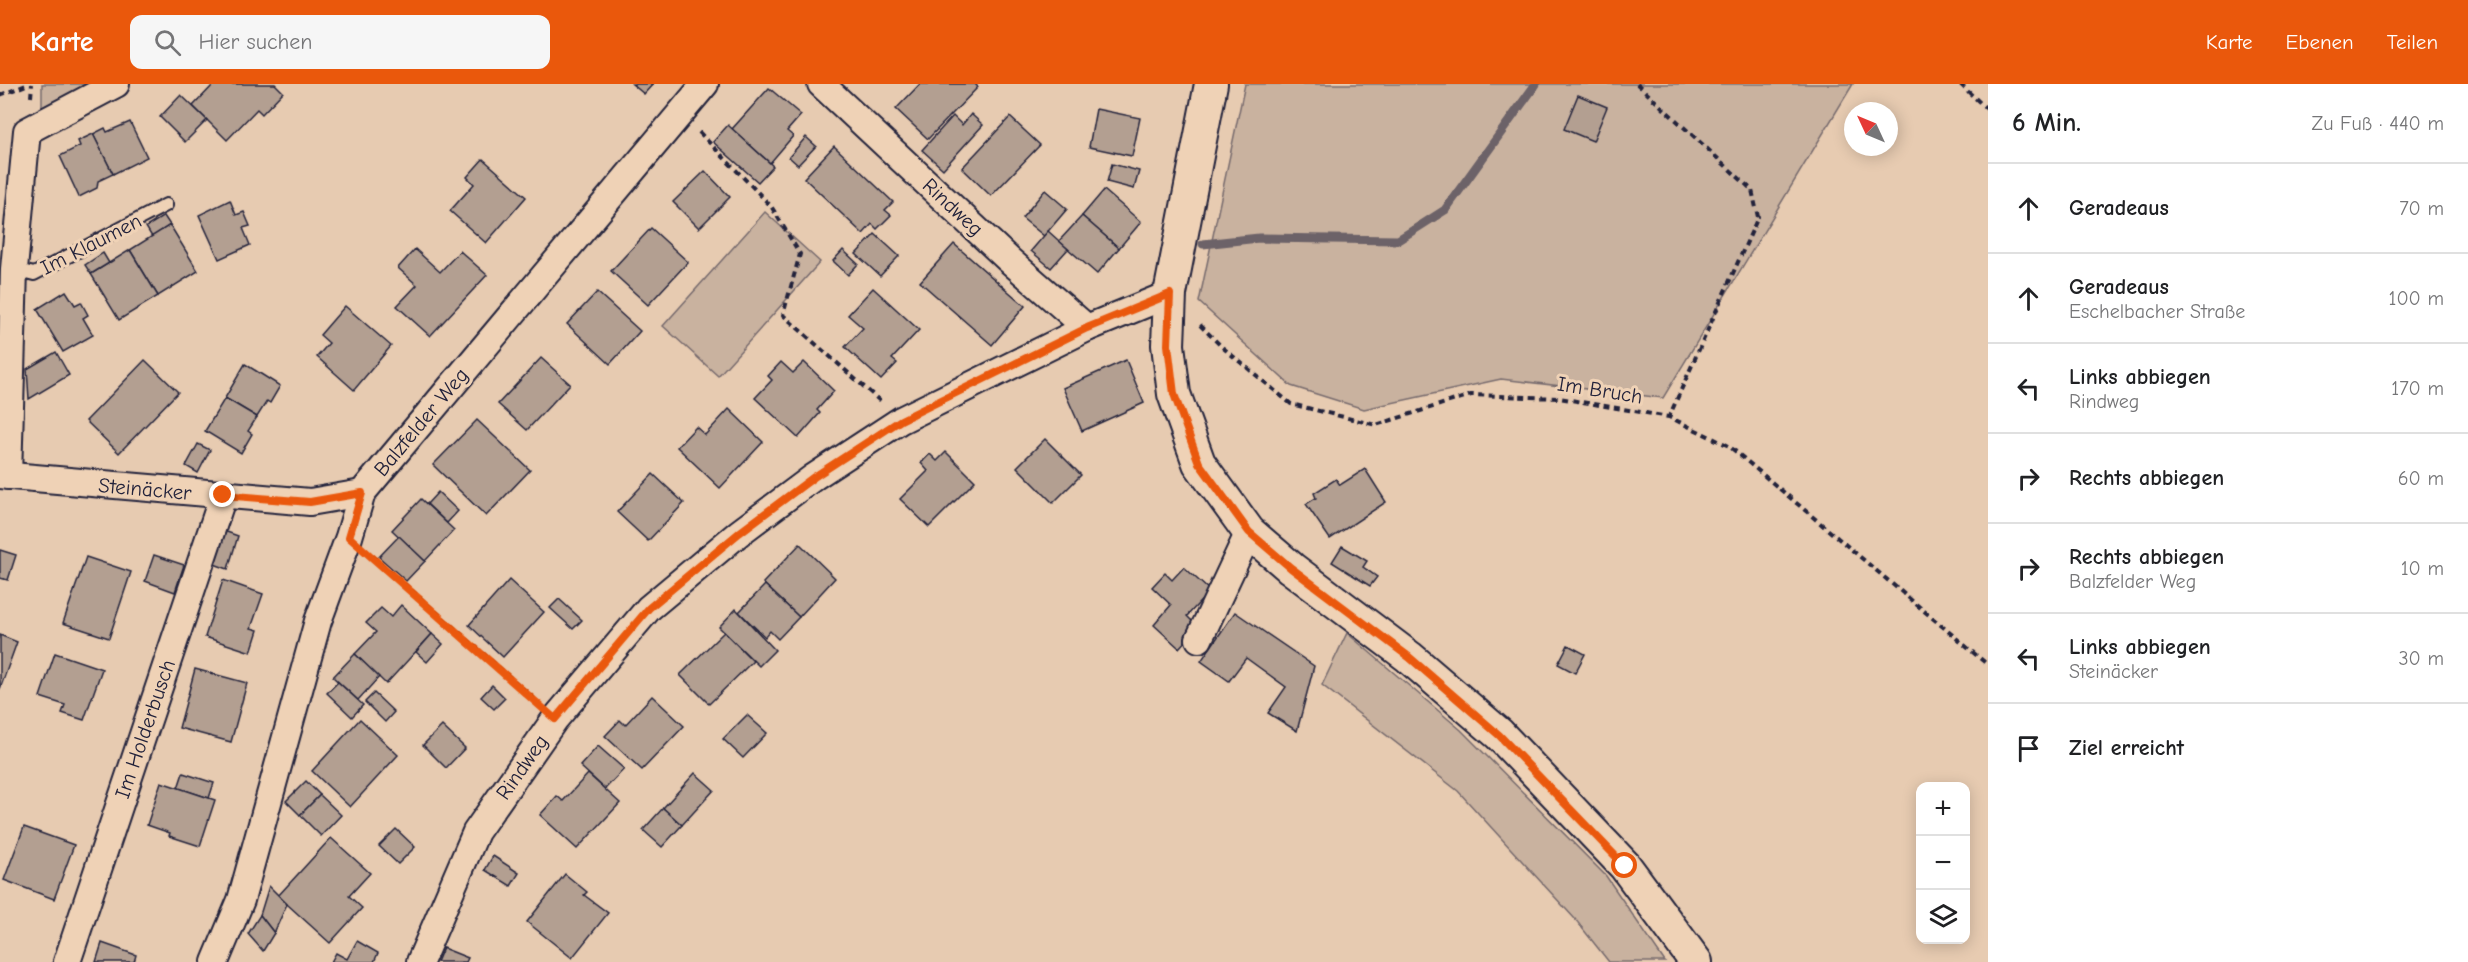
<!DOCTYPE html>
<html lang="de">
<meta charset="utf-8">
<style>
body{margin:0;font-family:"Comic Neue",sans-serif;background:#f6f6f6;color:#202124}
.controls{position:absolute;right:18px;bottom:18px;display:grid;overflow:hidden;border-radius:12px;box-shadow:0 3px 15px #0003}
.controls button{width:54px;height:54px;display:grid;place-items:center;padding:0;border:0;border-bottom:2px solid #e0e0e0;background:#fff;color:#202124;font:30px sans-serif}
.compass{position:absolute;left:1844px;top:18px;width:54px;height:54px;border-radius:50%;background:#fff;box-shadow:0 3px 15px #0003;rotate:314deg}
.stop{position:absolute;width:18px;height:18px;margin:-14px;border:4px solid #ea580c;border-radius:50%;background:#fff}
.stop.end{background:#ea580c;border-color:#fff;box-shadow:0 2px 6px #0008}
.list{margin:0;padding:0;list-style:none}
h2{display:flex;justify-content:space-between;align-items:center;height:78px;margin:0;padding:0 24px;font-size:26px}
h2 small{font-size:20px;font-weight:400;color:#757577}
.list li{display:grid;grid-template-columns:39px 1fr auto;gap:18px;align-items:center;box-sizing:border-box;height:90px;padding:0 24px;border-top:2px solid #e0e0e0}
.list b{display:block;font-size:22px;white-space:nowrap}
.list p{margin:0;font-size:20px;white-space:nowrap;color:#757577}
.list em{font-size:20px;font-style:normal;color:#757577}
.icon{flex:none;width:33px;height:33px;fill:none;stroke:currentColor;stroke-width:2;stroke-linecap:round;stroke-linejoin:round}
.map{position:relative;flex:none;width:1988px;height:878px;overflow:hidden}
header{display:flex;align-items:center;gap:36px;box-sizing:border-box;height:84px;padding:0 30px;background:#ea580c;color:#fff}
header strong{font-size:28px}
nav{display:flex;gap:33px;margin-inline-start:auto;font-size:21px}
.search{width:420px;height:54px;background:#f6f6f6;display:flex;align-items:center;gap:15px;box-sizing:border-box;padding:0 21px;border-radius:12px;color:#757577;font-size:22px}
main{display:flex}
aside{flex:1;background:#fff}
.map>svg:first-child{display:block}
</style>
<header>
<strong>Karte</strong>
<div class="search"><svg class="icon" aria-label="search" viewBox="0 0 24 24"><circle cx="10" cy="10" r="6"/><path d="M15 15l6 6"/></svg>Hier suchen</div>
<nav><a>Karte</a><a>Ebenen</a><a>Teilen</a></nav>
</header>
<main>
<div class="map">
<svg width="1988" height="878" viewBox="0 0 1988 878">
<rect width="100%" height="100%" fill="#e7cbb1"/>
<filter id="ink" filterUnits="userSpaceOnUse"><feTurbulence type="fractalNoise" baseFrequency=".0167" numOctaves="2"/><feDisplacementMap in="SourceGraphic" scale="12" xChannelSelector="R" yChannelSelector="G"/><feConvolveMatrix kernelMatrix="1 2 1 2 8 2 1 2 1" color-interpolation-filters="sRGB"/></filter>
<g filter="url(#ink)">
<g fill="#c9b29f" stroke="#766a6d" stroke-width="1.5">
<polygon points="42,0 101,0 42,32"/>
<polygon points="1245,0 1853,0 1663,314 1501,295 1364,325 1291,302 1199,218"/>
<polygon points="765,128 820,178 718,292 663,242"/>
<polygon points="1347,549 1461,646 1606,792 1665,878 1609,878 1575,835 1458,707 1322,601"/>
</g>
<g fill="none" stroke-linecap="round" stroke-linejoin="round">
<polyline stroke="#6c6268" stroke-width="9" points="1203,160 1259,154 1398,156 1445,126 1536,0"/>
</g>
<g fill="#b39f91" stroke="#22223b" stroke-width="1.5">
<polygon points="214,0 275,0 283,8 262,30 257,25 227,56 193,22"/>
<polygon points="632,0 653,0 644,10"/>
<polygon points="920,0 975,0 978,3 928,55 896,25"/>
<polygon points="769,4 801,31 787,47 793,52 770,79 732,45"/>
<polygon points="181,11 207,36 185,58 160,33"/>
<polygon points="1578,11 1607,23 1593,57 1564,45"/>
<polygon points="1096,25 1140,34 1132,72 1089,63"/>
<polygon points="971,30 983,41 943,85 922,66 953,32 962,41"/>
<polygon points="1010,33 1040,61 991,112 962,84"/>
<polygon points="130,38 147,73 113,90 93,50 105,44 107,48"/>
<polygon points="728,41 773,82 758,98 713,58"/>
<polygon points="93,50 113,90 98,97 97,104 79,113 60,72 80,62 78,57"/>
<polygon points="806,53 816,62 798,81 789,73"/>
<polygon points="834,62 893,118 885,126 891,131 877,145 872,140 863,150 804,94"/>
<polygon points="483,75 526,113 486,159 450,127 474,100 467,93"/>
<polygon points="1112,80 1139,87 1134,105 1107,98"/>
<polygon points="705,87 730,113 699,144 673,118"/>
<polygon points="1045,106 1067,125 1044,152 1022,134"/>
<polygon points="1104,106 1141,138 1119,164 1082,132"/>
<polygon points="230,116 236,131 244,128 250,142 243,144 250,161 219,175 199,131"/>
<polygon points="164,132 170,141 152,153 146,143"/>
<polygon points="1082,132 1119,164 1097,190 1059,157"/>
<polygon points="170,141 198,187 158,212 130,166"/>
<polygon points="651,144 688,178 648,221 611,187"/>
<polygon points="1048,147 1068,165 1051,184 1031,167"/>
<polygon points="875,150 899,172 880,192 856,170"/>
<polygon points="954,160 1025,222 992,261 920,198"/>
<polygon points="415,165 440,188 460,167 487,191 430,252 397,222 417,201 398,184"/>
<polygon points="130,166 158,212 119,236 91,190"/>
<polygon points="843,166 858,180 848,191 833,177"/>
<polygon points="103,169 109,179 91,190 85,181"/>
<polygon points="873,204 919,246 892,275 897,279 881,296 845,263 863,244 848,231"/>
<polygon points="66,207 75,221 81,218 88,231 83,234 93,251 63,268 37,225"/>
<polygon points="597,208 640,247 610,280 567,240"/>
<polygon points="345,222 391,262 354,306 317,273 329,259 320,251"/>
<polygon points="56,268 69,291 29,315 27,285"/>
<polygon points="541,274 570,300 527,346 498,320"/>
<polygon points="145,276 178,308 119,369 86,337"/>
<polygon points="1126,276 1144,319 1082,347 1063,304"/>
<polygon points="781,278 793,289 804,278 834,307 817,326 820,329 798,354 755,314 772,296 768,292"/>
<polygon points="245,280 280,302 270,319 267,317 257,333 225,314"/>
<polygon points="225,314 257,333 248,347 252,350 241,369 205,347"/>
<polygon points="729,325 763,358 720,404 677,363 696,343 705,351"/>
<polygon points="477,336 530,386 486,432 433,381"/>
<polygon points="1045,355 1081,391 1053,419 1017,383"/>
<polygon points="198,360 210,366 198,389 186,382"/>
<polygon points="946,368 975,397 929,443 900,415 928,387 921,379 930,370 937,377"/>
<polygon points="1365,385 1386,418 1330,455 1306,420 1316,414 1314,409 1336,395 1340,401"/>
<polygon points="653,390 684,419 648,457 617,428"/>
<polygon points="438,408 458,427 447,439 427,420"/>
<polygon points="421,415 454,446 425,477 392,446"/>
<polygon points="224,447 238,452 228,485 214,480"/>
<polygon points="399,452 425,477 406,497 379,473"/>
<polygon points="800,460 835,494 799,533 763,499"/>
<polygon points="1342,462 1367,477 1363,483 1377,493 1370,502 1332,478"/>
<polygon points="0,466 16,471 8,496 0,494"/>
<polygon points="154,471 184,481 175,508 145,497"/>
<polygon points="86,473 131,488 109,554 63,539"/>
<polygon points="1184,483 1210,507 1187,532 1198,543 1179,564 1154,541 1171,521 1152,503 1165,489 1172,496"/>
<polygon points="223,496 263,510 251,544 258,546 251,568 205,553"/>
<polygon points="509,496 544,528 503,573 469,541"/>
<polygon points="765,501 799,533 778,555 770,547 765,553 739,528"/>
<polygon points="559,515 582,536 573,545 550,524"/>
<polygon points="401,521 432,550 386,600 355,570 376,548 366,539 381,524 391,533"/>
<polygon points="736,525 775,566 759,582 719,543"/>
<polygon points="1235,528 1314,582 1297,647 1268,629 1286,603 1246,574 1229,597 1201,577"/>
<polygon points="724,548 753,577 709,620 680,591"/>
<polygon points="432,550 443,560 427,578 416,568"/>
<polygon points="0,551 17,558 0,605"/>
<polygon points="1568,561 1585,570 1575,589 1558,580"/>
<polygon points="55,569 102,585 84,636 62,629 65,621 40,613"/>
<polygon points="355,570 379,593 358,616 333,593"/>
<polygon points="195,585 247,599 231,658 179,644"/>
<polygon points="338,598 363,621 352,633 327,609"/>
<polygon points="492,601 505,614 494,625 481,613"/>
<polygon points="374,609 394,628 385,638 365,618"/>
<polygon points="652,612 684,642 642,686 605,652 620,636 625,641"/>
<polygon points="747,631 767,649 743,674 723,655"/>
<polygon points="360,635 398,671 350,723 312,687"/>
<polygon points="442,642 465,664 446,684 423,661"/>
<polygon points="598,662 624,685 605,705 580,682"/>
<polygon points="183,689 214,699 209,714 178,704"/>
<polygon points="695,689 714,706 682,741 663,724"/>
<polygon points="588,690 620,719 577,765 540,731 557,712 563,717"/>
<polygon points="306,697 320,711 300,731 286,717"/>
<polygon points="161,698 215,716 200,762 169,752 170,749 147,741"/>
<polygon points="320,711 341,731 321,752 300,731"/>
<polygon points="663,724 682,741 662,763 643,746"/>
<polygon points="24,743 74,761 54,815 4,796"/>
<polygon points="396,745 415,763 398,780 379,762"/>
<polygon points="331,754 370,789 349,812 362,824 330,859 278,812"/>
<polygon points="493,772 519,789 511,802 485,786"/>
<polygon points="565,790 587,808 584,811 608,829 572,874 527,838"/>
<polygon points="269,802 287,820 274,849 260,831"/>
<polygon points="260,831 274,849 263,867 248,850"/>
<polygon points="357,857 378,869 374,878 331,878 336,869 347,875"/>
<polygon points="102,859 136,871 134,878 96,878"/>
<polygon points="443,864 468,874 466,878 437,878"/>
</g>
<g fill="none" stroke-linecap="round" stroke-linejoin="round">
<g stroke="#22223b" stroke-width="16">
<polyline id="service" points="14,185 34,190 166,121"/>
</g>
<g stroke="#22223b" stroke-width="30">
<g id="minor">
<polyline points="821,0 1008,175 1087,244"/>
<polyline points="0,391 310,418 362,409"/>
<polyline points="8,392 14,185 27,47 116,0"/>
<polyline points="1199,555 1249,448"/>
<polyline points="67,878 223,412"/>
<polyline points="215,878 241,816 318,537 349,453 362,409 705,0"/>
<polyline points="420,878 476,748 555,635 649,524 739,449 814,393 901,336 1087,244 1170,210"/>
</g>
</g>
<g stroke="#22223b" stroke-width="36">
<polyline id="tertiary" points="1211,0 1170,210 1168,261 1174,310 1199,379 1249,448 1291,484 1409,573 1499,650 1625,782 1696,878"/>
</g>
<g stroke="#22223b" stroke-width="4" stroke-dasharray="6 4.5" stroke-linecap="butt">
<polyline points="1637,0 1752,106 1758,133 1669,333"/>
<polyline points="1960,0 1988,26"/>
<polyline points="0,11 29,0"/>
<polyline points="31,13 32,0"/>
<polyline points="699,48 771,122 800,170 783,231 880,317"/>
<polyline points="1200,241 1222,263 1291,320 1376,341 1471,311 1559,314 1669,333 1729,362 1988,581"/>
<polyline points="372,472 535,616"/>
</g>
<use href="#service" stroke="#efd2b6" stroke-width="12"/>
<use href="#minor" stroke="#efd2b6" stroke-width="26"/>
<use href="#tertiary" stroke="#efd2b6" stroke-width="32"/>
</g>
</g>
<g fill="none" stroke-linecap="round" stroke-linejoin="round" filter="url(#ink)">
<polyline stroke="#ea580c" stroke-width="8" points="223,411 310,418 362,409 349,453 555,635 649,524 739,449 814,393 901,336 1087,244 1170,210 1168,261 1174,310 1199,379 1249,448 1291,484 1409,573 1499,651 1625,782"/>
</g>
<g text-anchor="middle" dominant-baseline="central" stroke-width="6" stroke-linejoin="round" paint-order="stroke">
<g font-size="21" fill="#22223b" stroke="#efd2b6">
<text transform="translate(953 123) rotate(43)">Rindweg</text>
<text transform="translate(91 160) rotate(-27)">Im Klaumen</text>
<text transform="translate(1600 306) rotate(9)">Im Bruch</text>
<text transform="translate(421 338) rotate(-50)">Balzfelder Weg</text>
<text transform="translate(145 405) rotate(5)">Steinäcker</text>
<text transform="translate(145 645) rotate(-71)">Im Holderbusch</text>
<text transform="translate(522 683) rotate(-55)">Rindweg</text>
</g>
</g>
</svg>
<div class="controls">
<button>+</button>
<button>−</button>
<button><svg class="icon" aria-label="layers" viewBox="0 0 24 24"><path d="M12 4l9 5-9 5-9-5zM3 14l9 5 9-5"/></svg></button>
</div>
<svg class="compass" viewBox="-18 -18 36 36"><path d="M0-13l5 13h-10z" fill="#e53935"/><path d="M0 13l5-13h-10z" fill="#757577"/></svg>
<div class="stop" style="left:1625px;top:782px"></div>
<div class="stop end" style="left:223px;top:411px"></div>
</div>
<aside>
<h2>6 Min.<small>Zu Fuß · 440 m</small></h2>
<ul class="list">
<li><svg class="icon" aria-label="ahead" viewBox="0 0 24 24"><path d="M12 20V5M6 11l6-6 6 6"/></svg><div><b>Geradeaus</b></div><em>70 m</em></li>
<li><svg class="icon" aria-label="ahead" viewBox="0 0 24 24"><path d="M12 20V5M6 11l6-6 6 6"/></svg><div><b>Geradeaus</b><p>Eschelbacher Straße</p></div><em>100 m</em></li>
<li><svg class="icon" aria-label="left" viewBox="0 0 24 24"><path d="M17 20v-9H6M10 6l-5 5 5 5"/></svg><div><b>Links abbiegen</b><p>Rindweg</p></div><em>170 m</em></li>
<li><svg class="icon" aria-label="right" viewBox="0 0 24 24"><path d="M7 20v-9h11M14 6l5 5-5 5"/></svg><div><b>Rechts abbiegen</b></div><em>60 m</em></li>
<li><svg class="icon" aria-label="right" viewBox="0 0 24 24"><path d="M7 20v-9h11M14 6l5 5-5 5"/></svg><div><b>Rechts abbiegen</b><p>Balzfelder Weg</p></div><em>10 m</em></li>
<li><svg class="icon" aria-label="left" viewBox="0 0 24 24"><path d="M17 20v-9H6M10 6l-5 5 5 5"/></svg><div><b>Links abbiegen</b><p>Steinäcker</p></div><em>30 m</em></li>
<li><svg class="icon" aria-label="arrive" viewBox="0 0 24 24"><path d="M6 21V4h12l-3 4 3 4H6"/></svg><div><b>Ziel erreicht</b></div></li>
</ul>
</aside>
</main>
